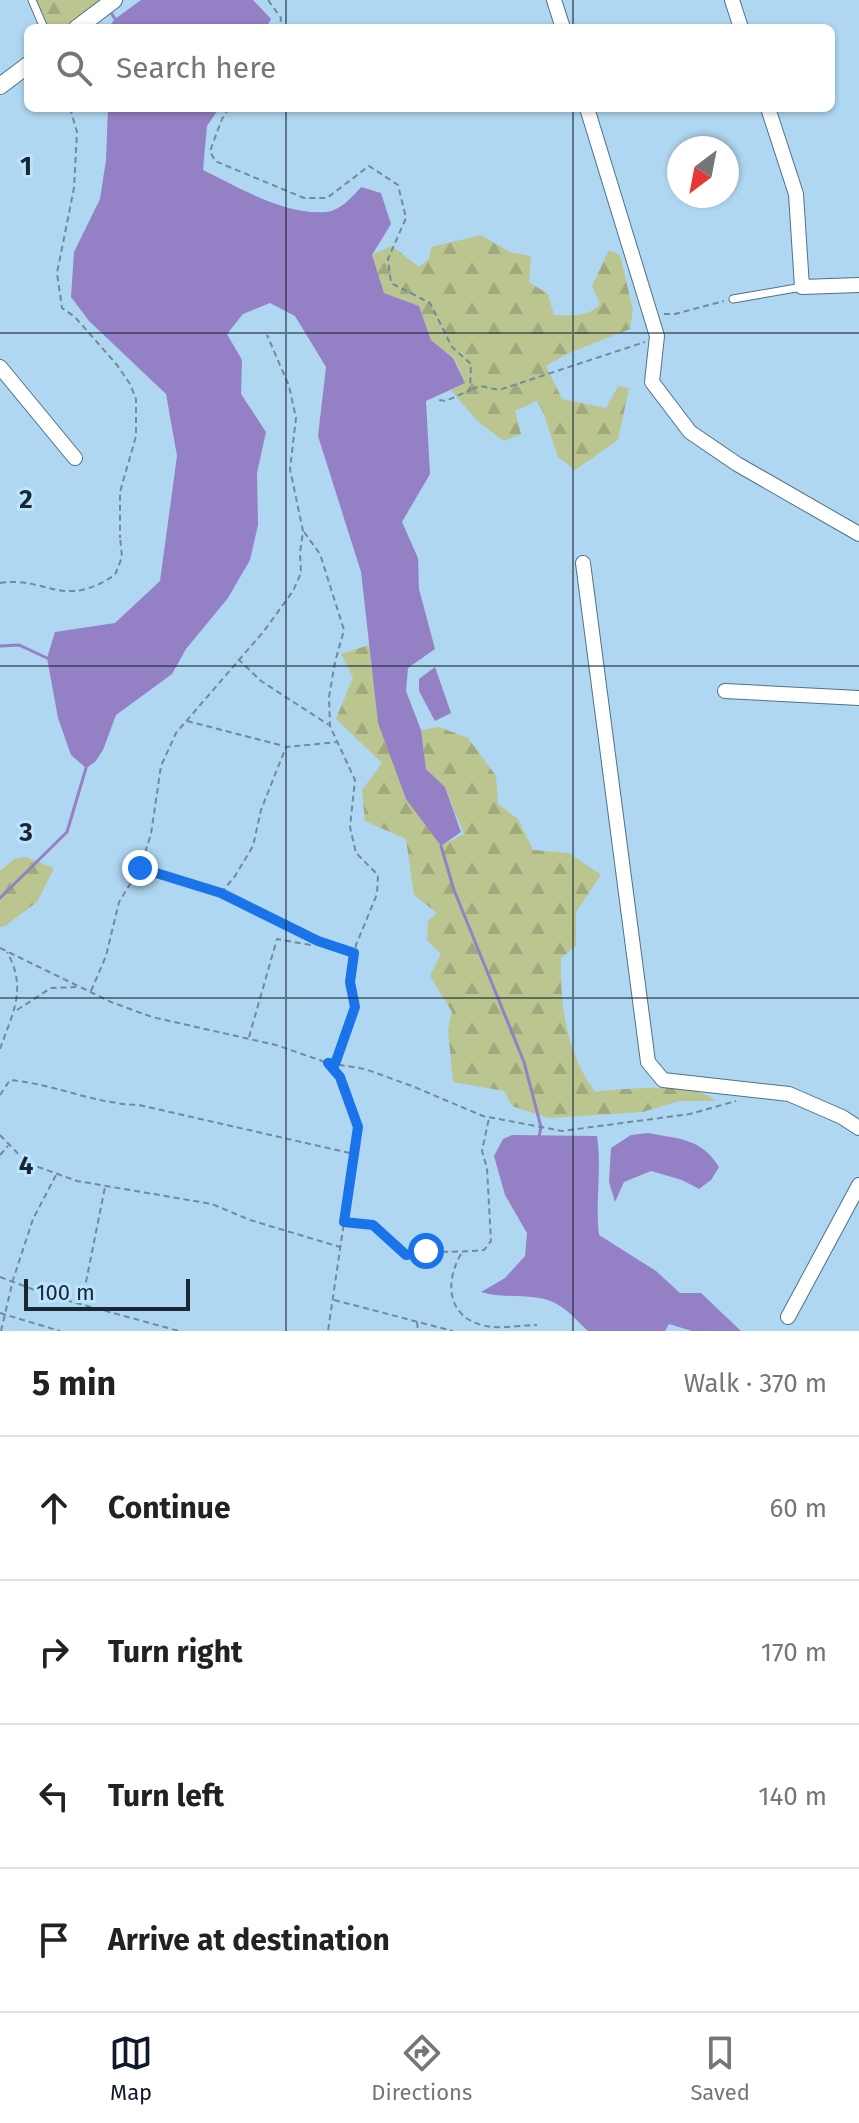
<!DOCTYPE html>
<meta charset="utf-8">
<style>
body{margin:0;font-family:"Fira Sans",sans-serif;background:#f6f6f6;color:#222}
.compass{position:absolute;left:667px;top:136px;width:72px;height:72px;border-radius:50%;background:#fff;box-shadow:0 2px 6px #0004;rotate:212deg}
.scale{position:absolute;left:24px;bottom:20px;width:166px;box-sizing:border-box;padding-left:8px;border:4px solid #182731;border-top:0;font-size:22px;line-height:28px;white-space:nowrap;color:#182731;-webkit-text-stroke:6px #bce4ff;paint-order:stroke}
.stop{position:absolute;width:24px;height:24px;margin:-18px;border:6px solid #1a73e8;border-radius:50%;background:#fff}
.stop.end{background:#1a73e8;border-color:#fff;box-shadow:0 2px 8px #0008}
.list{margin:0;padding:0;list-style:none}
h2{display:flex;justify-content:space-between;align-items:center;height:104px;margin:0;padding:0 32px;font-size:34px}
h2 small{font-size:26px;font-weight:400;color:#767676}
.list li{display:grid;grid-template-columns:52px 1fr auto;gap:24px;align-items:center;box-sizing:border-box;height:144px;padding:0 32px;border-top:2px solid #e0e0e0}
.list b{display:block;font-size:30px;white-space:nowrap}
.list em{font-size:26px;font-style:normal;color:#767676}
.icon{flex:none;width:44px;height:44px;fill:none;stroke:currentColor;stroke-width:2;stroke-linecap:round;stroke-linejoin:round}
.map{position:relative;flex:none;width:859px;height:1331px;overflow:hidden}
.search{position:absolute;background:#fff;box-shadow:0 2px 6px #0004;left:24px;right:24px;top:24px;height:88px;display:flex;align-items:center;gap:20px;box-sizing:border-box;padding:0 28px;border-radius:12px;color:#767676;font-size:30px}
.sheet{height:680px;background:#fff}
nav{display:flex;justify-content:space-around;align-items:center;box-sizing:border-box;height:112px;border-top:2px solid #e0e0e0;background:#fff;font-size:22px;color:#767676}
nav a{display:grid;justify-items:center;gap:4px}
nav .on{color:#111827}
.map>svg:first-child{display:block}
</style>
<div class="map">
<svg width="859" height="1331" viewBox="0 0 859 1331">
<defs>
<pattern id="forest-firs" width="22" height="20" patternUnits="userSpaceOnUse" patternTransform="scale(2)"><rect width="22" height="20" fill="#bac590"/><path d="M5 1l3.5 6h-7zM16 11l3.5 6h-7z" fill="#9fa97d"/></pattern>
</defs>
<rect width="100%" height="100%" fill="#afd7f2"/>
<g fill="url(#forest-firs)">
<polygon points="36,0 106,0 70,28 49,28 34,3"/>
<path d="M481 235 510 252 531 256 529 282 548 294 554 315C571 315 588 318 600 304L592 286 609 250 620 255 633 310 630 329 569 353 546 366 562 399 606 408 618 386 629 388 618 440 575 470 558 457 544 414 537 401 515 411 521 434 504 441 477 421 451 390 465 383 454 358 431 340 419 306 384 293 371 255 392 246 419 267 429 259 431 247Z"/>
<path d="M369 645 378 723 440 846 464 834 445 787 426 769 421 730 439 727 468 738 496 776 498 804 518 819 533 850 569 853 601 875 576 912V946L561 958C560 1006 566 1052 595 1092 623 1089 695 1081 716 1101H679L643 1112 548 1118 512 1106 504 1091 453 1082 448 1029 452 1012 430 976 441 954 427 940 428 921 437 913 414 895 406 839 365 821 362 790 382 763 336 719 353 677 341 654Z"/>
<polygon points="26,857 54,868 37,902 5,926 0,927 0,871 14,859"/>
</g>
<g fill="#9480c4">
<polygon points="141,0 253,0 271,19 266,28 108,28 115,19"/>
<path d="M108 108H219L207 126 203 170C240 188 284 215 326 212 340 211 352 197 361 187L381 193 391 224 372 255 384 293 419 306 431 340 453 358 465 383 426 401 430 474 402 522 418 558 419 589 435 649 408 668 406 691 421 730 426 769 445 787 461 832 441 846 406 799 378 723 361 572 318 436 326 367 295 316 270 303 243 314 227 334 242 360 241 394 266 432 257 473 258 525 250 560 228 598 186 649 172 674 116 715 103 750 95 762 86 768 71 755 58 718 47 658 55 632 115 623 160 581 177 456 166 394 89 321 71 297 74 252 100 199 106 160Z"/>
<polygon points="435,667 451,713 435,721 419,691 419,679"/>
<path d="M648 1133C679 1139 701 1138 719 1167L711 1180 699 1189 682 1180 651 1171 624 1182 615 1202 609 1182 611 1148 631 1135Z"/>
<path d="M512 1135 597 1136C602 1168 595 1202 599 1235L656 1271 680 1293H701L741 1331H692L669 1324 665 1331H588C579 1323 570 1312 560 1306 539 1291 505 1300 481 1292L505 1278 525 1256 527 1233 505 1195 494 1156 503 1139Z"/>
</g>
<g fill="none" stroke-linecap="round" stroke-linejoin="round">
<g stroke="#9480c4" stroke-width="3">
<polyline points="112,14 115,19"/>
<polyline points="0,646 19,645 47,658"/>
<polyline points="441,846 454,890 524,1062 541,1127 539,1137"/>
<polyline points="0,898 67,832 86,768"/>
</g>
<g stroke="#4d7289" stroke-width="9">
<g id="service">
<polyline points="32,0 44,28"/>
<polyline points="733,299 802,287"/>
</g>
</g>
<g stroke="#4d7289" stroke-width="16">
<g id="minor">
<polyline points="554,0 563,28"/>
<polyline points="732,0 741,28"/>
<polyline points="587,108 657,336 652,382 690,432 737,464 859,534"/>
<polyline points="768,108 796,194 802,287 859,285"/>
<polyline points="0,367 75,458"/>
<polyline points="583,563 648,1062 663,1080 789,1094 842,1117 859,1128"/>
<polyline points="725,691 859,698"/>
<polyline points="788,1317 859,1185"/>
</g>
</g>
<g stroke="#4d7289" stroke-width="18">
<g id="tertiary">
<polyline points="77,28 114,0"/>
<polyline points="0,86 28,65"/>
</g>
</g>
<g stroke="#6e8b9f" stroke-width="2" stroke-dasharray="6 4" stroke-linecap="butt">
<polyline points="268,0 281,18 280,28"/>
<polyline points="70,108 77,132 74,188 57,273 62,308 75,317 117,365 130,384 136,399 136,436 120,492 120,538"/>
<polyline points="229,108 222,119 210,151 215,161 304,198 327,198 369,166 398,185 406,218 388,259 391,283 430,303 452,347 471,364 470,390 446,401 439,400"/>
<polyline points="664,314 675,314 724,301"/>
<polyline points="472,389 480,386 499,390 645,342"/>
<polyline points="304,532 320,554 344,630 335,662 329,697 330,726 355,780 350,827 356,853 378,875 377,894 356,945 350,982 355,1007 336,1062"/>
<path d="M0 583C47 576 62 610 115 575L122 557 120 537"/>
<polyline points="238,659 261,681 329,725"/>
<polyline points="187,721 284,746"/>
<polyline points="142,868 221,893 318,941"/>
<polyline points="221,893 235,876 253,846 261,810 286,747 338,742"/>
<polyline points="0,948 111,1002 152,1017 276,1045 328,1063 365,1069 412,1086 483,1116 562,1131 690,1114 736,1101"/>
<polyline points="91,991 106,956 119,902 140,868 151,834 161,766 176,733 264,631 293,591 301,573 300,553 303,531 290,469 296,418 289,386 267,335"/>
<polyline points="17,1010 51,988 76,987"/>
<polyline points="249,1037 277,939 311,945 318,941 352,952"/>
<path d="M0 1049C12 1014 28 989 7 952"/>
<polyline points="328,1064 340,1077 358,1127 328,1331"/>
<path d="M0 1095 10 1080C55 1084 94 1104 139 1105L354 1154"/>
<polyline points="0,1135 27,1163 77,1181 212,1204 250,1220 340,1247"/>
<polyline points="0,1155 8,1146"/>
<path d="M344 1222 373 1225 406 1255C432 1250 458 1253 484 1250L491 1241 487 1168 482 1151 489 1118"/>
<path d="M461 1254C442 1287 450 1323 493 1327 507 1328 523 1325 537 1325"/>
<polyline points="0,1277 51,1296 179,1331"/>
<polyline points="334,1300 453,1331"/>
<polyline points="82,1302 105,1187"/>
<polyline points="0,1313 60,1331"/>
<polyline points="417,1322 418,1331"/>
<polyline points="1,1331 13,1280 33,1219 56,1175"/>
</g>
<use href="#service" stroke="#fff" stroke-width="7"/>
<use href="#minor" stroke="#fff" stroke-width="14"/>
<use href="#tertiary" stroke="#fff" stroke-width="16"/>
</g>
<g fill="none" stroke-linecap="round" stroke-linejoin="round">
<polyline stroke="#1a73e8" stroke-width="10" points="140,868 221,893 318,941 354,953 350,982 355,1007 335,1064 328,1063 340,1077 358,1127 344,1222 373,1225 406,1255 426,1251"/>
</g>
<path fill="none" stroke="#182731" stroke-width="2" stroke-opacity="0.55" d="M286 0V28M573 0V28M286 108V1331M573 108V1331M0 333H859M0 666H859M0 998H859"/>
<g font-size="26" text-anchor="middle" font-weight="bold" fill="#182731" stroke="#bce4ff" stroke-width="6" stroke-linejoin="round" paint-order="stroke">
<text x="26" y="175">1</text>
<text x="26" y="508">2</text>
<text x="26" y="841">3</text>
<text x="26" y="1174">4</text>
</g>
</svg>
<svg class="compass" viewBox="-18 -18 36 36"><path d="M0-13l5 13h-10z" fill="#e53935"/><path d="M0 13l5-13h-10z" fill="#767676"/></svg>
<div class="scale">100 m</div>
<div class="stop" style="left:426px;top:1251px"></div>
<div class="stop end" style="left:140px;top:868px"></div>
<div class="search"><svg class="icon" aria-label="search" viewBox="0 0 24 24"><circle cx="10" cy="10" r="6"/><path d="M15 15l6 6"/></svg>Search here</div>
</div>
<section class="sheet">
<h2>5 min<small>Walk · 370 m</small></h2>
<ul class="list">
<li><svg class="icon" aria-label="ahead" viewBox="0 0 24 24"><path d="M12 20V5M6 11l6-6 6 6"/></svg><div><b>Continue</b></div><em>60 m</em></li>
<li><svg class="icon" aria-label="right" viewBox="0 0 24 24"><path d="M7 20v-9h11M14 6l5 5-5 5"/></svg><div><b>Turn right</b></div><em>170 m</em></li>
<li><svg class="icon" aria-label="left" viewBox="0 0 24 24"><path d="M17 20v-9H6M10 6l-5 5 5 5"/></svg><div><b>Turn left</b></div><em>140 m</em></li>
<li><svg class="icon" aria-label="arrive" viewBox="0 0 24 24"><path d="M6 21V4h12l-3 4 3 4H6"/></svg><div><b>Arrive at destination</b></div></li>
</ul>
</section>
<nav>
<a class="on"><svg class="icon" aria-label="map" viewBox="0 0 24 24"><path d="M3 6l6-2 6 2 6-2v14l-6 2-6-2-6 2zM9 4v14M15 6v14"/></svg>Map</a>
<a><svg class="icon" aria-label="directions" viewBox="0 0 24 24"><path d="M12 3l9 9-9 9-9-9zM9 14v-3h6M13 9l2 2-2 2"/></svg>Directions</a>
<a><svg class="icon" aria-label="saved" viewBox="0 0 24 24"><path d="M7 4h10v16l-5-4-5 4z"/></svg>Saved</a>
</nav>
